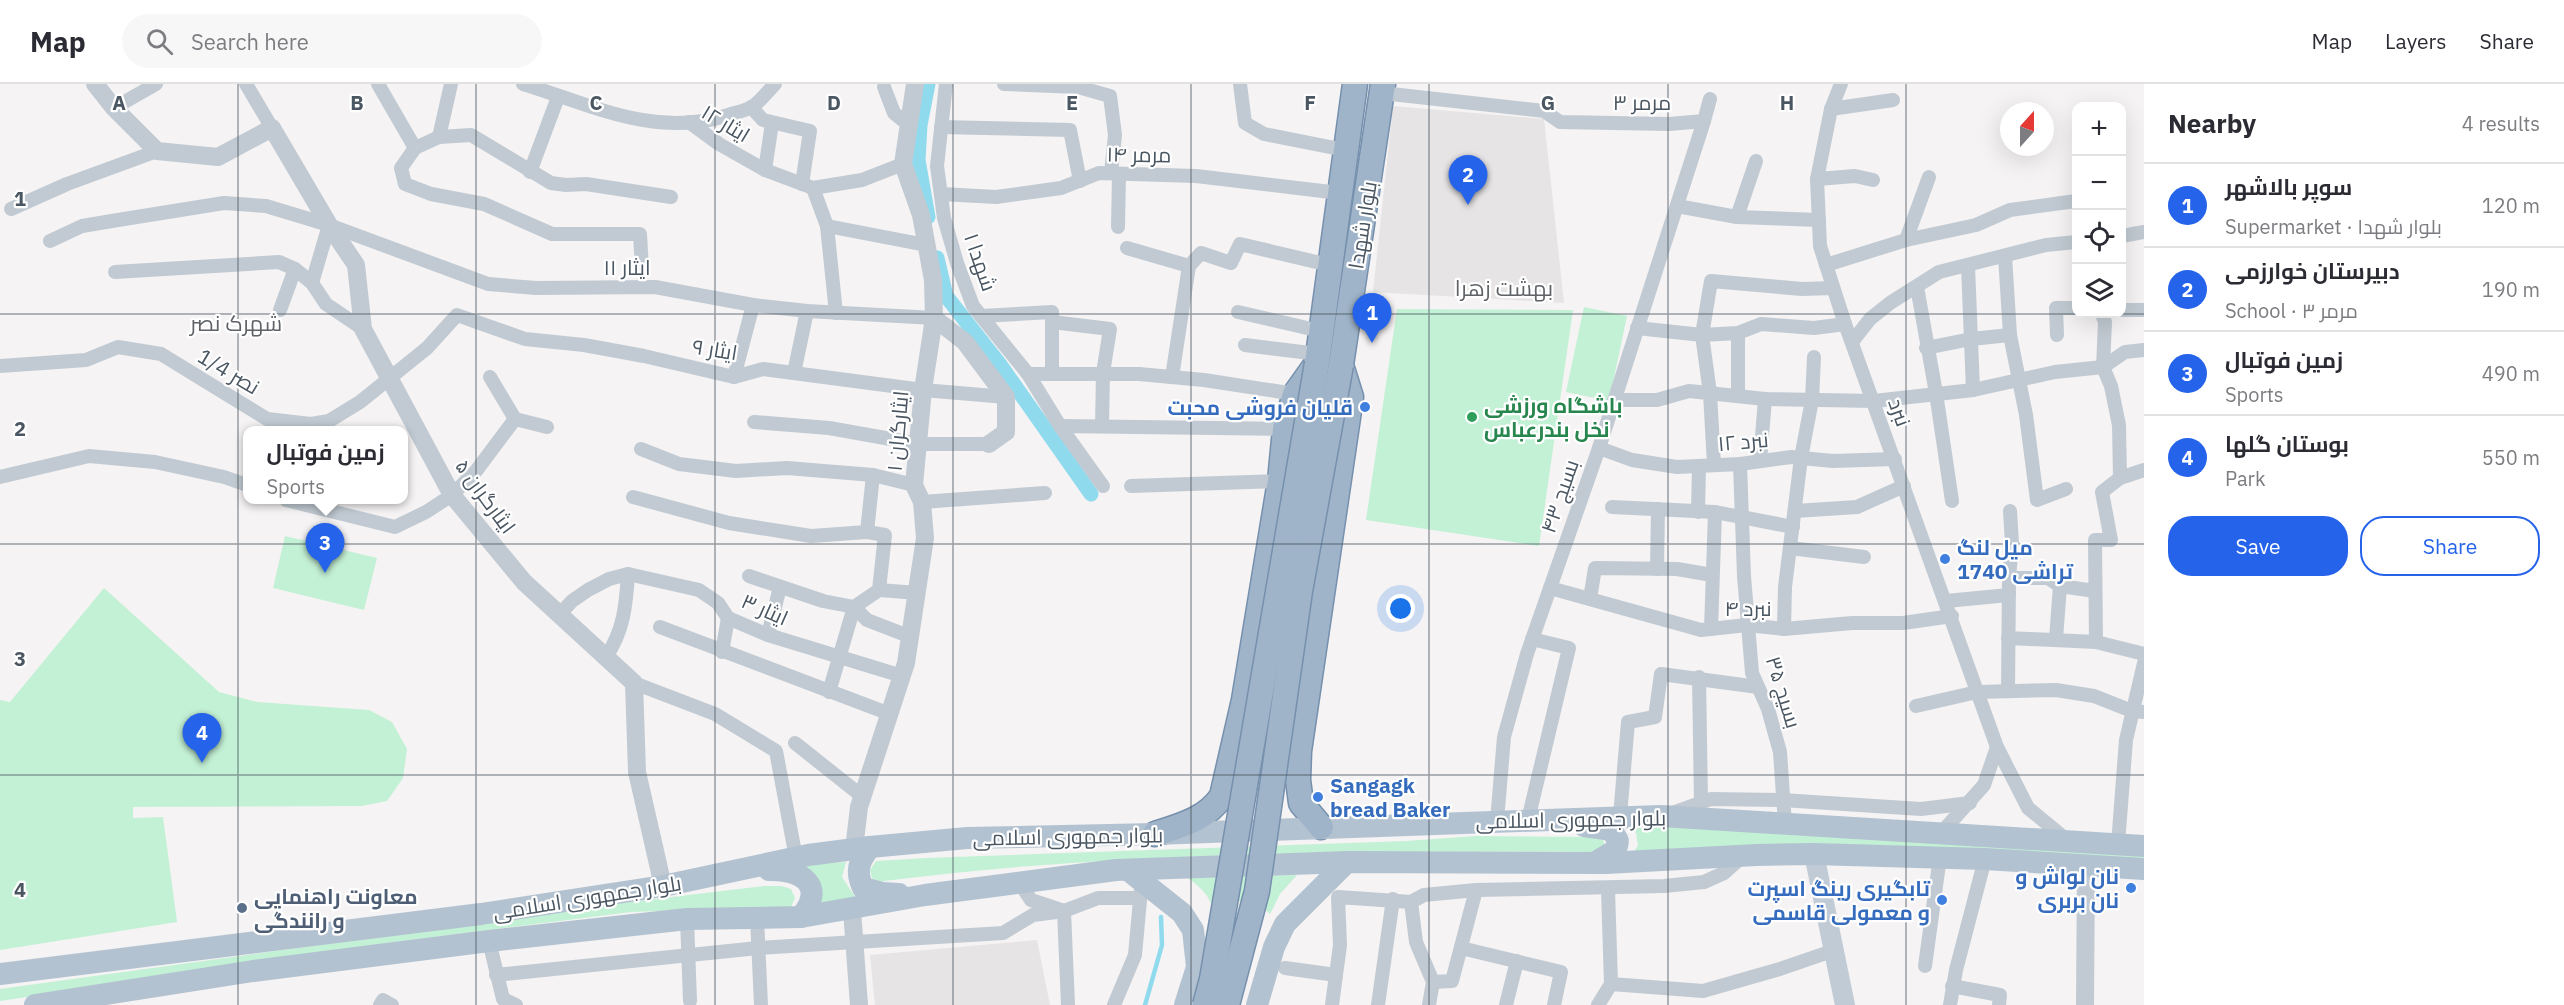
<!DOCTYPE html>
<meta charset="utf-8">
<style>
body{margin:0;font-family:"IBM Plex Sans",Cairo,sans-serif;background:#f7f7f7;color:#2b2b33}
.controls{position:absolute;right:18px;top:18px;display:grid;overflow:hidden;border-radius:12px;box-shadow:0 6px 24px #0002}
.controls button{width:54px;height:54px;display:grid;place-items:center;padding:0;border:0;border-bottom:2px solid #e1e1e2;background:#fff;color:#2b2b33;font:30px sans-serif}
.compass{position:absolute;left:2000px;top:18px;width:54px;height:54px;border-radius:50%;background:#fff;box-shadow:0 6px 24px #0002;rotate:21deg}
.you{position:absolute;left:1401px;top:525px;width:21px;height:21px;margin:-15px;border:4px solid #fff;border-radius:50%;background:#1a73e8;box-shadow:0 0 0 9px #1a73e833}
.badge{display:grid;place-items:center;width:39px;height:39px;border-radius:50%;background:#2563eb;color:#fff;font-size:20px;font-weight:700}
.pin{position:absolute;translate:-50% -50px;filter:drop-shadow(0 2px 3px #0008)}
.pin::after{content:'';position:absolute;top:32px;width:21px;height:18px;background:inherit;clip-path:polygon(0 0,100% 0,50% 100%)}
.popup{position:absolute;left:243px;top:342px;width:165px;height:78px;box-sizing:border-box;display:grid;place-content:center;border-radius:12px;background:#fff;filter:drop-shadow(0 2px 4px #0005);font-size:20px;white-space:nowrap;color:#7c7c81}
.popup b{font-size:22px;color:#2b2b33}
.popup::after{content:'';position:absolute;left:50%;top:100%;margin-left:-12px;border:12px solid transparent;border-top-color:#fff}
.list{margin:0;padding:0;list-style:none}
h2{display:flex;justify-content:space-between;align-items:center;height:78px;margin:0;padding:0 24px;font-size:26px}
h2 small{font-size:20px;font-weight:400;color:#7c7c81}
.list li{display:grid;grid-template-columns:39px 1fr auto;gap:18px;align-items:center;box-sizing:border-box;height:84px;padding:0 24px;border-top:2px solid #e1e1e2}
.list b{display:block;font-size:22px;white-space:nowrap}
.list p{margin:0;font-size:20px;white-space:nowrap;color:#7c7c81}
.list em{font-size:20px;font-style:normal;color:#7c7c81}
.actions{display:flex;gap:12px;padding:18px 24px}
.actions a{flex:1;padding:14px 0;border:2px solid #2563eb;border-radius:24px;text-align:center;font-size:21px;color:#2563eb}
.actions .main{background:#2563eb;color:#fff}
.icon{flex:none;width:33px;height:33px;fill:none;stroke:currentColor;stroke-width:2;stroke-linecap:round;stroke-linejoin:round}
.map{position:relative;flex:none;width:2144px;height:921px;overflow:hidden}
header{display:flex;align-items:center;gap:36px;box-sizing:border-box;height:84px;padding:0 30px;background:#fff;border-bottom:2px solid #e1e1e2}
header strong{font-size:28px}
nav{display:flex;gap:33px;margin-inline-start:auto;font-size:21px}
.search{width:420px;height:54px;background:#f7f7f7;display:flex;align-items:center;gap:15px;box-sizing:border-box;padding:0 21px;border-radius:33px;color:#7c7c81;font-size:22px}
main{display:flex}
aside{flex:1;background:#fff}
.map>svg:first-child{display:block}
</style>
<header>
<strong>Map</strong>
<div class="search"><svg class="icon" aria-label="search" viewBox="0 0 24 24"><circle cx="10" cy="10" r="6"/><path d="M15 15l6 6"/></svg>Search here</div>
<nav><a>Map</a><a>Layers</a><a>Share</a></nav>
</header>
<main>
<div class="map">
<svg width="2144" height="921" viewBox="0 0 2144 921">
<rect width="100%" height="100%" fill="#f5f3f3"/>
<g fill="#e6e4e5">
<polygon points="1393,22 1544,35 1564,219 1373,208"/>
<polygon points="1037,856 1050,921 875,921 870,871"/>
</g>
<g fill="#c3f1d5">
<polygon points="1584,223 1627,232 1609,317 1566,308"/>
<polygon points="1397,225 1573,226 1539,462 1366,436"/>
<polygon points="285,452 377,474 364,526 273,504"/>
<polygon points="104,504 219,608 257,618 369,626 392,638 407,665 403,694 387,717 362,722 133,723 133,734 163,733 177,838 0,866 0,616 10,618"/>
<polygon points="1624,739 2144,771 2144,777 1633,770 1638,761 1636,749"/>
<path d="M1476 752 1590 753 1603 756 1606 764 1592 768C1353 767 1114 767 876 798L872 794 870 786 876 777 926 774 1406 757Z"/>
<polygon points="846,778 842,793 857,816 816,822 795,781"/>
<path d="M1297 791 1280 810 1270 830C1251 812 1236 813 1215 829 1209 811 1202 804 1186 793Z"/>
<polygon points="764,802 781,802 791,805 795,814 791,823 631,828 410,856 0,917 0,905 630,818"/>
</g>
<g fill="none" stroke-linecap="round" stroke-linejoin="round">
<polyline stroke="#90daee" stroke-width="4.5" points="1145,921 1162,861 1161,833"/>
<g stroke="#90daee" stroke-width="15">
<polyline points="928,0 920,41 918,76 928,133"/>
<polyline points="937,174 946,212 1001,282 1091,410"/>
</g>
<g stroke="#7690ad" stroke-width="27">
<g id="trunk">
<polyline points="1321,743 1301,719 1298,696 1299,667 1351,313 1341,281 1383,0"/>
<path d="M1155 750C1180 742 1207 735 1222 712L1244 616 1280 397 1285 345 1295 310 1317 279 1355 0"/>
</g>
</g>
<g stroke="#c1cad2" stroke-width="14">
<polyline points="246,0 272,44"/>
<polyline points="378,0 415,64"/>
<path d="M523 0C589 20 654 54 725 32 733 29 745 27 752 23 760 18 768 7 775 0"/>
<polyline points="946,0 937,82 944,134 957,179 973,222 1028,290 1060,342 1103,402"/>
<polyline points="1004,0 1078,3 1110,12 1115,51 1111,89"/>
<polyline points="1240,0 1245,39 1264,50 1345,66"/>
<polyline points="1841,0 1831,25 1817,95 1820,162 1845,240 1997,663 2028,724 2068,757"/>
<polyline points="884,3 894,29 909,41"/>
<polyline points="1382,9 1544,27 1560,38 1669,40 1704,37 1710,15"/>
<polyline points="751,23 763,36 810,47 802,100"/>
<polyline points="114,24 156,0"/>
<polyline points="1831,25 1893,16"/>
<polyline points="689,38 719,60 765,86 813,104 862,96 903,80"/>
<polyline points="941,43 1070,46 1080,97"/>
<polyline points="439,53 451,0"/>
<polyline points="765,86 772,39"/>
<polyline points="530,88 558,13"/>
<polyline points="1817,95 1855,92 1873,96"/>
<polyline points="813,104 827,142 836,229"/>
<polyline points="941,110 996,113 1061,104 1099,89 1196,92 1339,109"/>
<polyline points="1677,122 1737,133 1819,136"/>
<polyline points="11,125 67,100 157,67"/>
<polyline points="1737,133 1756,77"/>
<polyline points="827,142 926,161"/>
<polyline points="1118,143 1119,90"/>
<polyline points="2122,152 2144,148"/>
<polyline points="1906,156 1929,93"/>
<polyline points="50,157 82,142 118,136 224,119 266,122 329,141 488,200 536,204 655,203 753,221 807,227 934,234"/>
<polyline points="1127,164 1189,182 1201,169 1231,179 1240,160 1329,181"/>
<polyline points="2005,172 2010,251 2026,331 2037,416 2066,405"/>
<polyline points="1826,181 1906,156 1976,141 2010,126 2076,117"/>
<polyline points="1968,182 1973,306"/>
<polyline points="642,185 640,150 552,150 484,120 431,110 405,100 401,84 415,64 439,53 471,51 551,99 566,101 586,100 671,113"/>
<polyline points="115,188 279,178 295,185 312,199 326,220 363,245"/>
<polyline points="312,199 329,141"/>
<polyline points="1917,203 1936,309 1952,417"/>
<polyline points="280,226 295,185"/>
<polyline points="2122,226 2144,226"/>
<polyline points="1238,228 1320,247"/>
<polyline points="981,232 1052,228 1052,289"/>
<polyline points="1052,238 1110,245 1103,289 1102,342"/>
<polyline points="1637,244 1702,251 1738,249 1761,240 1814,244 1845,240"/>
<polyline points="1738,249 1738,312"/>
<polyline points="2057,251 2056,224 2076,224"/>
<polyline points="1852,258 1870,235 1890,219 1939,188 2046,161 2076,158"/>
<polyline points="1245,261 1318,270"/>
<polyline points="1926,264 1971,255 2010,251"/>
<polyline points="0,282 86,276 118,263 161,270 267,335 311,340 329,337 360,318 427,264 457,231 525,255 584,261 644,272 734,293 763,285 923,306 1006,313"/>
<polyline points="794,289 807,227"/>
<polyline points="1028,290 1139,290 1204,296 1295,310"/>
<polyline points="490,293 515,335"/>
<polyline points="734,293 753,221"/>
<polyline points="1172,293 1189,182"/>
<polyline points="1614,316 1657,316 1689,307 1765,315 1874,317 1973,306 2055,288 2103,283 2125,268 2144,266"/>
<polyline points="754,338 829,344 919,360 989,360"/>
<polyline points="1060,342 1285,345"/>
<polyline points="1599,364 1632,376 1677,383 1740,380 1791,373 1833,377 1895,375"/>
<polyline points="641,365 679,380 736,387 787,384 873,391 914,401"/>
<polyline points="1760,377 1765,315"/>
<polyline points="1740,380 1744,492 1752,589 1768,625 1780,668 1785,740"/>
<polyline points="1714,381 1710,309 1702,251 1711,197 1802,205 1833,204"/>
<polyline points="0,393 89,372 155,378 224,393 247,401"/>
<polyline points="2120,394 2144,386"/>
<polyline points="1131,402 1280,397"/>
<polyline points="633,413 729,439 811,452 867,448 873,391"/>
<polyline points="286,416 395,443 426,428 452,411 476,387 515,335 547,343"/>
<polyline points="922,418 1045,409"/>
<polyline points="1612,423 1715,428 1793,443"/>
<polyline points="1795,427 1857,423 1904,402"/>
<polyline points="1698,428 1699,382"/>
<polyline points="867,448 885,451 879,506"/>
<polyline points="1790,464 1864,473"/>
<polyline points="1657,485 1658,425"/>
<polyline points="749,492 823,517 854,523 879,506 918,509"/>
<polyline points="2009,494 2048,494 2060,502 2095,507"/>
<polyline points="1550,504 1701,546 1747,541 1784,545 1852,539 1903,539 1952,532"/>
<polyline points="1590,515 1595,484 1677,485 1712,491"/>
<polyline points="1946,517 2009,511"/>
<polyline points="854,523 867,536 911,553"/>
<polyline points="559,531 572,517 588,506 609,495 628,490 699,506 718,519 728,534 768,551 902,592"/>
<polyline points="660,543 890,630"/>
<polyline points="1711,545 1715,428"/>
<polyline points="1784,545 1785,503 1801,374 1812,316 1814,273"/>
<polyline points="768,551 780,503"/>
<polyline points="2008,554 2096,558 2144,570"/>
<polyline points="2056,555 2060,502"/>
<polyline points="2096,558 2095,456 2111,456 2102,408 2120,394 2119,341 2111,302 2103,283 2105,238 2102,230"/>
<polyline points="722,568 728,534"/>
<path d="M606 573C624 546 626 521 628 490"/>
<polyline points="1699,593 1701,718"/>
<polyline points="634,599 715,630 776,667 796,774"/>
<polyline points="2008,607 2009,494 2012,460 2010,427"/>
<polyline points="829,608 854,523"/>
<polyline points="1916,622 1977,608 2056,606 2094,612 2132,627 2144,628"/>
<polyline points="795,659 863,713"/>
<polyline points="1672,729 1711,715 1782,716 1921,725 1970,719"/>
<polyline points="1620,732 1628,638 1655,633 1661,590 1758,603"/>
<polyline points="1528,736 1569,564 1532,555"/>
<polyline points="1497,737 1504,653 1527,570 1599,364 1704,37"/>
<polyline points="1942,748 1984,701 1997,663"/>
<polyline points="2118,760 2126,656 2144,579"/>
<polyline points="1019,798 1031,816 1064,827 1068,921"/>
<polyline points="1411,818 1416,858 1433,898 1429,921"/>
<polyline points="757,834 761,921"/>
<polyline points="687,835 690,917"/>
<polyline points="489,857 503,915 516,921"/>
<polyline points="1461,864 1561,888 1554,921"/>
<polyline points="1925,882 1940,773"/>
<polyline points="1285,884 1336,891"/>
<polyline points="496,891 758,864 1003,849 1033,831 1064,827 1098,814 1139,814"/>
<polyline points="1433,898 1452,897 1476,806"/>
<polyline points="1611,900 1703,907 1780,885 1835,866"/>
<polyline points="1952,902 2000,911 1999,921"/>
<polyline points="380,921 383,916 392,921"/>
<polyline points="1114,921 1135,871 1141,805"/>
<polyline points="1332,921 1340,861 1338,813 1411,818 1424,811 1476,806 1664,802 1704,798 1724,789 1742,773"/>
<polyline points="1378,921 1393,815"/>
<polyline points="1506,921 1517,877"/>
<polyline points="1598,921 1611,900 1608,805"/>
<polyline points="1950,921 1956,886 1985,775"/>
</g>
<g stroke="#c1cad2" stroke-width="18">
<polyline points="95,0 114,24 157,67 218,73 272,44 329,141 356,181 363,245 452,411 524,498 634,599 637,688 663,802"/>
<polyline points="934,234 965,258 1006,313 1006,348 989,360"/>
<polyline points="854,765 859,723 906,579 925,454 922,418 914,401 923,306 934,234 933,196 921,131 903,80 915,0"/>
<polyline points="852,826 859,921"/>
<polyline points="2085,921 2086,780"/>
</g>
<polyline stroke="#c1cbd6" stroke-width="20" points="1814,770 1845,921"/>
<g stroke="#b3c2d1" stroke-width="22">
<polyline points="1584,742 1612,746 1618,757 1616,766 1596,778"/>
<path d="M870 763C859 777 855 787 863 804L882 809 899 810"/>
<path d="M769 786C801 785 827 801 801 833"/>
<polyline points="1129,787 1182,829 1193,846 1197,883 1185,921"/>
<polyline points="0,890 481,830 663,802 808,771 870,763 967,754 1155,750 1661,732 2144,762"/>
<polyline points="35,921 253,887 489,857 687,835 801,833 925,811 1116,786 1347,778 1606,779 1756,771 1814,770 1985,775 2144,785"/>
<polyline points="1257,921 1274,863 1285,840 1347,778"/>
</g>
<use href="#trunk" stroke="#9fb4c9" stroke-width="24"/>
<g stroke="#7690ad" stroke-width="27" stroke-linecap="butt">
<g id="trunk-bridge">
<polyline points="1205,921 1212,895 1317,279"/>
<polyline points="1227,921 1257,807 1300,507 1341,281"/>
</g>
</g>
<use href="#trunk-bridge" stroke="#9fb4c9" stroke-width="24"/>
</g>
<path fill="none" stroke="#4a5661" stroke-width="1.5" stroke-opacity="0.55" d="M238 0V921M476 0V921M715 0V921M953 0V921M1191 0V921M1429 0V921M1668 0V921M1906 0V921M0 230H2144M0 460H2144M0 691H2144"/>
<g fill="#3f7fe0" stroke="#fff" stroke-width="2">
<circle cx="1365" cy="323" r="6"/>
<circle cx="1945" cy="475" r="6"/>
<circle cx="1318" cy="713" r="6"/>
<circle cx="2131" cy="804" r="6"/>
<circle cx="1942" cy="816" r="6"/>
</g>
<circle fill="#2e9e5b" stroke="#fff" stroke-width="2" cx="1472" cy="333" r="6"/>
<circle fill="#5c6f8a" stroke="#fff" stroke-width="2" cx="242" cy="824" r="6"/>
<g text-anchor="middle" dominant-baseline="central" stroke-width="4.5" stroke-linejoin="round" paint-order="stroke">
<g font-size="21" fill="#4a5661" stroke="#fff">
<text x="1642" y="18">مرمر ۳</text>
<text transform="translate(726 39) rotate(31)">ایثار ۱۲</text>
<text transform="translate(1139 70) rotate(1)">مرمر ۱۴</text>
<text transform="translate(1362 141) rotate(-81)">بلوار شهدا</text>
<text transform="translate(981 178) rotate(71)">شهدا ۱</text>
<text x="627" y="183">ایثار ۱۱</text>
<text transform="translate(715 265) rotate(9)">ایثار ۹</text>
<text transform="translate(229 287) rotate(31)">نصر 1/4</text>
<text transform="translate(1900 328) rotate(70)">نبرد</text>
<text transform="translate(897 347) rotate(-85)">ایثارگران ۱</text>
<text transform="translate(1743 357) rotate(-5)">نبرد ۱۲</text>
<text transform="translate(486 412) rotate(54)">ایثارگران ۵</text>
<text transform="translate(1559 412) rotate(-71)">بسیج ۴۳</text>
<text x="1748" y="524">نبرد ۴</text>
<text transform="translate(765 525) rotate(24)">ایثار ۳</text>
<text transform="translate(1784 608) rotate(73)">بسیج ۳۵</text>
<text transform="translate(1571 735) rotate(-1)">بلوار جمهوری اسلامی</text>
<text transform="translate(1068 752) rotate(-1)">بلوار جمهوری اسلامی</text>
<text transform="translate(587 813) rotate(-9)">بلوار جمهوری اسلامی</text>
</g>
<g font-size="21" font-weight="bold" fill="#27864d" stroke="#fff" text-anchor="start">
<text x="1484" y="321">باشگاه ورزشی<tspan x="1484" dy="24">نخل بندرعباس</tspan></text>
</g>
<g font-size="21" font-weight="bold" fill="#366cbe" stroke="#fff" text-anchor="end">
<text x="1353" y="323">قلیان فروشی محبت</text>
<text x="1957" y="463" text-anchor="start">میل لنگ<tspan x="1957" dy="24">تراشی 1740</tspan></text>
<text x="1330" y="701" text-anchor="start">Sangagk<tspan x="1330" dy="24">bread Baker</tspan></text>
<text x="2119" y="792">نان لواش و<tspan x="2119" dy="24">نان بربری</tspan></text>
<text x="1930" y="804">تابگیری رینگ اسپرت<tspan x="1930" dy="24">و معمولی قاسمی</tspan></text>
</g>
<g font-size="21" font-weight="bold" fill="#4e5e75" stroke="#fff" text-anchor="start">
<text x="254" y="812">معاونت راهنمایی<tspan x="254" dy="24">و رانندگی</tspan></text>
</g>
<g font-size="22" fill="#5f6368" stroke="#fff">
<text x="1504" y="203">بهشت زهرا</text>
<text x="236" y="238">شهرک نصر</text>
</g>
</g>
<g font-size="20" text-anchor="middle" font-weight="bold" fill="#4a5661" stroke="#fff" stroke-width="4.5" stroke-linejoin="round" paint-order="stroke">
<text x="119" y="26">A</text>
<text x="357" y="26">B</text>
<text x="596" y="26">C</text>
<text x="834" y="26">D</text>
<text x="1072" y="26">E</text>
<text x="1310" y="26">F</text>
<text x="1548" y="26">G</text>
<text x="1787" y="26">H</text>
<text x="20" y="122">1</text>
<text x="20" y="352">2</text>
<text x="20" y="582">3</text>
<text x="20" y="813">4</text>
</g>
</svg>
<div class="controls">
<button>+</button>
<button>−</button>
<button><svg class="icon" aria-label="locate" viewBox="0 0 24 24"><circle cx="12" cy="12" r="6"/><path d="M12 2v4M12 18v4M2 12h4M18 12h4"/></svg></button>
<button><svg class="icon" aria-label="layers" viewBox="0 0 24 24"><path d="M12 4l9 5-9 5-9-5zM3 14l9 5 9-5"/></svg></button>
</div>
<svg class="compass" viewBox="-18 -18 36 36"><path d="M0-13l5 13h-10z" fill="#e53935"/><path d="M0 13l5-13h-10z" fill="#7c7c81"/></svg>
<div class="you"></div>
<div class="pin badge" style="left:1372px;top:259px">1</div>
<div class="pin badge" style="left:1468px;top:121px">2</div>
<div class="pin badge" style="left:325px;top:489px">3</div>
<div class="popup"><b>زمین فوتبال</b>Sports</div>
<div class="pin badge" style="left:202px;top:679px">4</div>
</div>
<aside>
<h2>Nearby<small>4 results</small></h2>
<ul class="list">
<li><span class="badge">1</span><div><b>سوپر بالاشهر</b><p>Supermarket · بلوار شهدا</p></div><em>120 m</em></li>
<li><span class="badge">2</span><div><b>دبیرستان خوارزمی</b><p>School · مرمر ۳</p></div><em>190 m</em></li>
<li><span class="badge">3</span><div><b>زمین فوتبال</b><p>Sports</p></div><em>490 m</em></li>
<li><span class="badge">4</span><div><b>بوستان گلها</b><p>Park</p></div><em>550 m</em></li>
</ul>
<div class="actions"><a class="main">Save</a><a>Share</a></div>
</aside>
</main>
